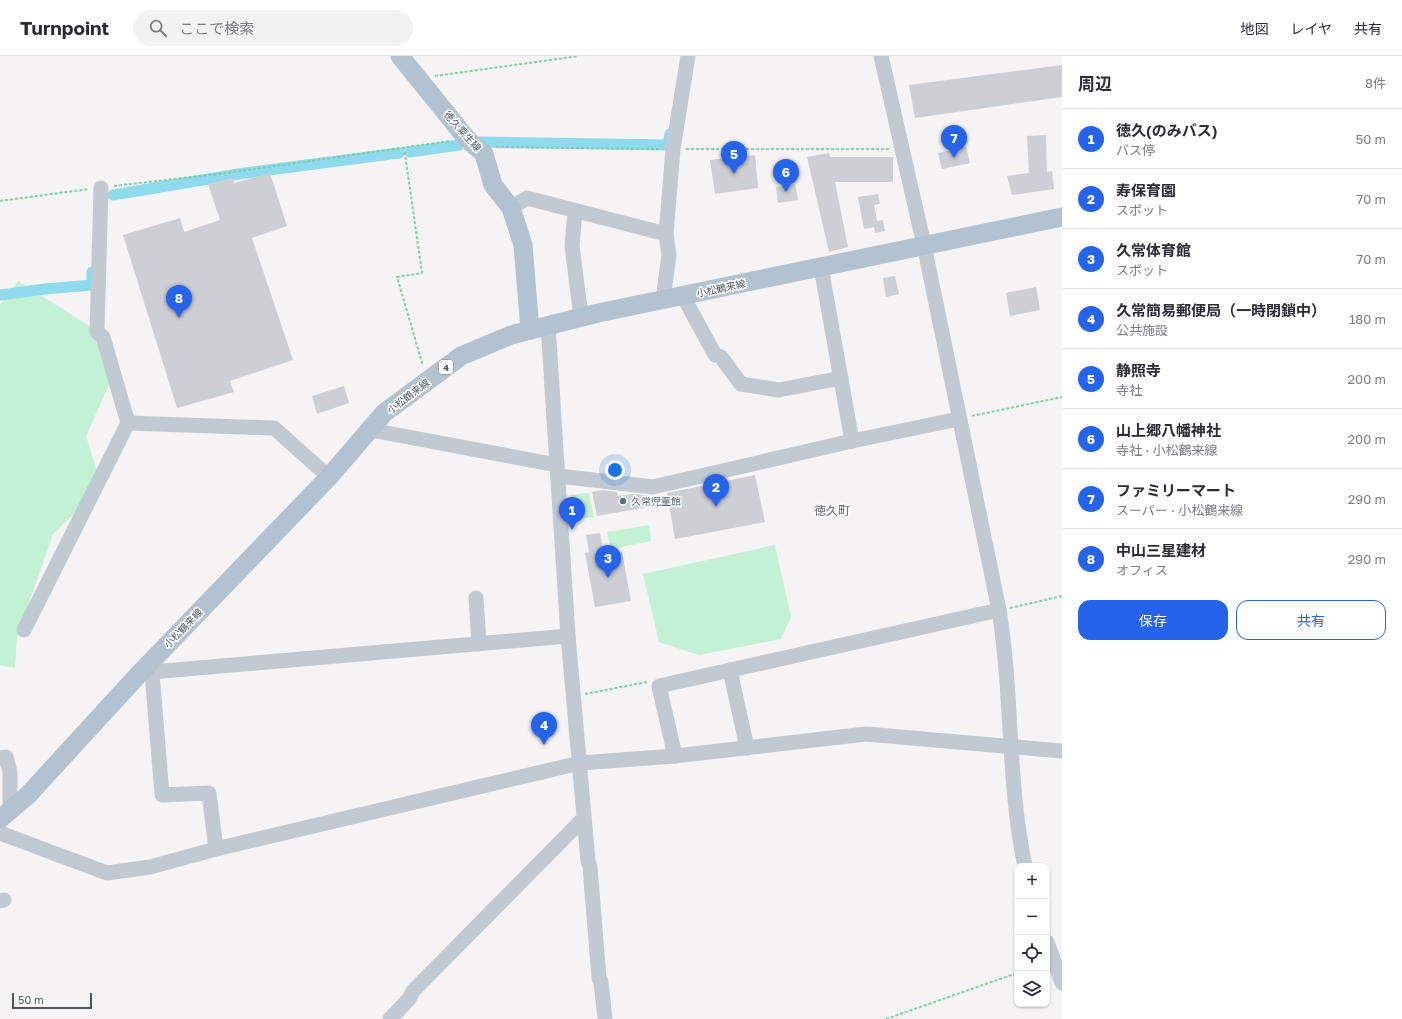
<!DOCTYPE html>
<html lang="ja">
<meta charset="utf-8">
<style>
body{margin:0;font-family:"Golos Text","Noto Sans JP",sans-serif;background:#f2f2f3;color:#2b2b33}
.controls{position:absolute;right:12px;bottom:12px;display:grid;overflow:hidden;border-radius:8px;box-shadow:0 1px 3px #0004}
.controls button{width:36px;height:36px;display:grid;place-items:center;padding:0;border:0;border-bottom:1px solid #e1e1e2;background:#fff;color:#2b2b33;font:20px sans-serif}
.scale{position:absolute;left:12px;bottom:10px;width:80px;box-sizing:border-box;padding-left:4px;border:2px solid #4a5661;border-top:0;font-size:11px;line-height:14px;white-space:nowrap;color:#4a5661;-webkit-text-stroke:3px #fff;paint-order:stroke}
.you{position:absolute;left:615px;top:414px;width:14px;height:14px;margin:-10px;border:3px solid #fff;border-radius:50%;background:#1a73e8;box-shadow:0 0 0 6px #1a73e833}
.badge{display:grid;place-items:center;width:26px;height:26px;border-radius:50%;background:#2563eb;color:#fff;font-size:13px;font-weight:700}
.pin{position:absolute;translate:-50% -33px;filter:drop-shadow(0 1px 2px #0008)}
.pin::after{content:'';position:absolute;top:21px;width:14px;height:12px;background:inherit;clip-path:polygon(0 0,100% 0,50% 100%)}
.list{margin:0;padding:0;list-style:none}
h2{display:flex;justify-content:space-between;align-items:center;height:52px;margin:0;padding:0 16px;font-size:17px}
h2 small{font-size:13px;font-weight:400;color:#7c7c81}
.list li{display:grid;grid-template-columns:26px 1fr auto;gap:12px;align-items:center;box-sizing:border-box;height:60px;padding:0 16px;border-top:1px solid #e1e1e2}
.list b{display:block;font-size:15px;white-space:nowrap}
.list p{margin:0;font-size:13px;white-space:nowrap;color:#7c7c81}
.list em{font-size:13px;font-style:normal;color:#7c7c81}
.actions{display:flex;gap:8px;padding:12px 16px}
.actions a{flex:1;padding:9px 0;border:1px solid #2563eb;border-radius:12px;text-align:center;font-size:14px;color:#2563eb}
.actions .main{background:#2563eb;color:#fff}
.icon{flex:none;width:22px;height:22px;fill:none;stroke:currentColor;stroke-width:2;stroke-linecap:round;stroke-linejoin:round}
.map{position:relative;flex:none;width:1062px;height:963px;overflow:hidden}
header{display:flex;align-items:center;gap:24px;box-sizing:border-box;height:56px;padding:0 20px;background:#fff;border-bottom:1px solid #e1e1e2}
header strong{font-size:19px}
nav{display:flex;gap:22px;margin-inline-start:auto;font-size:14px}
.search{width:280px;height:36px;background:#f2f2f3;display:flex;align-items:center;gap:10px;box-sizing:border-box;padding:0 14px;border-radius:22px;color:#7c7c81;font-size:15px}
main{display:flex}
aside{flex:1;background:#fff}
.map>svg:first-child{display:block}
</style>
<header>
<strong>Turnpoint</strong>
<div class="search"><svg class="icon" aria-label="search" viewBox="0 0 24 24"><circle cx="10" cy="10" r="6"/><path d="M15 15l6 6"/></svg>ここで検索</div>
<nav><a>地図</a><a>レイヤ</a><a>共有</a></nav>
</header>
<main>
<div class="map">
<svg width="1062" height="963" viewBox="0 0 1062 963">
<rect width="100%" height="100%" fill="#f5f3f3"/>
<g fill="#c3f1d5">
<polygon points="18,225 91,271 111,324 86,380 102,431 53,478 17,581 15,612 0,609 0,249"/>
<polygon points="589,437 594,461 575,463 571,439"/>
<polygon points="649,469 651,485 611,493 607,476"/>
<polygon points="775,489 791,561 781,583 699,599 659,586 643,518"/>
</g>
<g fill="none" stroke-linecap="round" stroke-linejoin="round">
<g stroke="#90daee" stroke-width="11">
<polyline points="481,86 668,89 670,78"/>
<polyline points="410,96 459,89"/>
<polyline points="113,139 238,118 399,97"/>
<polyline points="0,239 45,233 92,229 92,216"/>
</g>
</g>
<g fill="#cdcfd5">
<polygon points="1062,9 1062,41 915,62 909,29"/>
<polygon points="1046,79 1047,116 1052,115 1054,133 1012,139 1007,120 1029,117 1027,80"/>
<polygon points="966,91 970,107 942,113 938,97"/>
<polygon points="829,97 830,101 893,101 893,126 835,126 848,191 829,196 807,101"/>
<polygon points="755,99 758,132 715,138 710,104"/>
<polygon points="270,117 287,170 252,182 293,304 230,325 234,336 177,352 123,179 180,162 184,176 220,164 208,128 232,122 234,127"/>
<polygon points="795,128 798,144 778,147 776,131"/>
<polygon points="878,138 880,148 874,149 877,165 883,164 885,175 875,177 874,171 864,173 858,141"/>
<polygon points="895,220 899,238 886,241 883,222"/>
<polygon points="1036,231 1040,254 1010,260 1006,237"/>
<polygon points="344,330 349,347 317,358 312,340"/>
<polygon points="755,419 765,466 675,483 667,437"/>
<polygon points="603,434 617,436 618,440 633,438 651,440 653,450 597,460 592,436"/>
<polygon points="600,477 604,499 622,496 631,545 595,551 585,497 589,496 586,479"/>
</g>
<g fill="none" stroke-linecap="round" stroke-linejoin="round">
<g stroke="#7ad0a6" stroke-width="2" stroke-dasharray="3 2" stroke-linecap="butt">
<polyline points="435,20 579,0"/>
<polyline points="404,91 422,217 397,221 423,310"/>
<polyline points="496,91 661,93"/>
<polyline points="686,93 889,93"/>
<polyline points="114,130 226,117 450,85"/>
<polyline points="0,145 89,133"/>
<polyline points="972,360 1062,341"/>
<polyline points="1010,552 1062,540"/>
<polyline points="585,638 647,626"/>
<polyline points="886,963 1017,917"/>
</g>
<g stroke="#c1cad2" stroke-width="15">
<path d="M881 0 924 189 999 554C1013 639 1007 726 1025 810"/>
<polyline points="511,152 527,142 666,178"/>
<polyline points="575,155 572,190 581,261"/>
<polyline points="821,211 852,385"/>
<polyline points="683,240 715,299 721,301 741,328 779,334 841,322"/>
<polyline points="663,244 669,199 666,178 673,93 688,0"/>
<polyline points="548,269 568,580 588,805 590,811 599,922 601,926 605,963"/>
<polyline points="128,367 274,372 329,421"/>
<polyline points="371,374 557,409"/>
<polyline points="559,420 653,431 852,385 959,363"/>
<polyline points="476,542 479,588"/>
<polyline points="24,574 128,367 103,281 97,276 101,132"/>
<polyline points="730,614 747,692"/>
<polyline points="152,616 162,739 209,737 216,793"/>
<polyline points="140,617 568,580"/>
<polyline points="675,700 659,630 999,554"/>
<polyline points="0,702 6,701 10,716 10,756"/>
<polyline points="0,777 107,817 150,811 216,793 580,707 675,700 866,678 1062,695"/>
<polyline points="0,845 4,844"/>
<polyline points="1047,886 1062,927"/>
<polyline points="390,963 409,943 413,935 584,762"/>
</g>
<g stroke="#b3c2d1" stroke-width="19">
<polyline points="400,0 467,83 484,98 493,129 511,152 523,189 530,274"/>
<polyline points="0,763 28,739 140,617 329,421 384,357 461,300 511,279 598,257 1062,161"/>
</g>
</g>
<circle fill="#5c6f8a" stroke="#fff" stroke-width="1.5" cx="623" cy="445" r="4"/>
<g text-anchor="middle" dominant-baseline="central" stroke-width="3" stroke-linejoin="round" paint-order="stroke">
<rect fill="#fff" stroke="#808990" stroke-width="1" x="439" y="304" width="14" height="14" rx="3"/>
<g font-size="9" font-weight="bold" fill="#4a5661">
<text x="446" y="311">4</text>
</g>
<g font-size="10" fill="#4a5661" stroke="#fff">
<text transform="translate(463 75) rotate(48)">徳久粟生線</text>
<text transform="translate(721 232) rotate(-12)">小松鶴来線</text>
<text transform="translate(408 340) rotate(-37)">小松鶴来線</text>
<text transform="translate(183 572) rotate(-46)">小松鶴来線</text>
</g>
<g font-size="10" fill="#4e5e75" stroke="#fff" text-anchor="start">
<text x="631" y="445">久常児童館</text>
</g>
<g font-size="12" fill="#5f6368" stroke="#fff">
<text x="832" y="454">徳久町</text>
</g>
</g>
</svg>
<div class="controls">
<button>+</button>
<button>−</button>
<button><svg class="icon" aria-label="locate" viewBox="0 0 24 24"><circle cx="12" cy="12" r="6"/><path d="M12 2v4M12 18v4M2 12h4M18 12h4"/></svg></button>
<button><svg class="icon" aria-label="layers" viewBox="0 0 24 24"><path d="M12 4l9 5-9 5-9-5zM3 14l9 5 9-5"/></svg></button>
</div>
<div class="scale">50 m</div>
<div class="you"></div>
<div class="pin badge" style="left:572px;top:474px">1</div>
<div class="pin badge" style="left:716px;top:451px">2</div>
<div class="pin badge" style="left:608px;top:522px">3</div>
<div class="pin badge" style="left:544px;top:689px">4</div>
<div class="pin badge" style="left:734px;top:118px">5</div>
<div class="pin badge" style="left:786px;top:136px">6</div>
<div class="pin badge" style="left:954px;top:102px">7</div>
<div class="pin badge" style="left:179px;top:262px">8</div>
</div>
<aside>
<h2>周辺<small>8件</small></h2>
<ul class="list">
<li><span class="badge">1</span><div><b>徳久(のみバス)</b><p>バス停</p></div><em>50 m</em></li>
<li><span class="badge">2</span><div><b>寿保育園</b><p>スポット</p></div><em>70 m</em></li>
<li><span class="badge">3</span><div><b>久常体育館</b><p>スポット</p></div><em>70 m</em></li>
<li><span class="badge">4</span><div><b>久常簡易郵便局（一時閉鎖中）</b><p>公共施設</p></div><em>180 m</em></li>
<li><span class="badge">5</span><div><b>静照寺</b><p>寺社</p></div><em>200 m</em></li>
<li><span class="badge">6</span><div><b>山上郷八幡神社</b><p>寺社 · 小松鶴来線</p></div><em>200 m</em></li>
<li><span class="badge">7</span><div><b>ファミリーマート</b><p>スーパー · 小松鶴来線</p></div><em>290 m</em></li>
<li><span class="badge">8</span><div><b>中山三星建材</b><p>オフィス</p></div><em>290 m</em></li>
</ul>
<div class="actions"><a class="main">保存</a><a>共有</a></div>
</aside>
</main>
